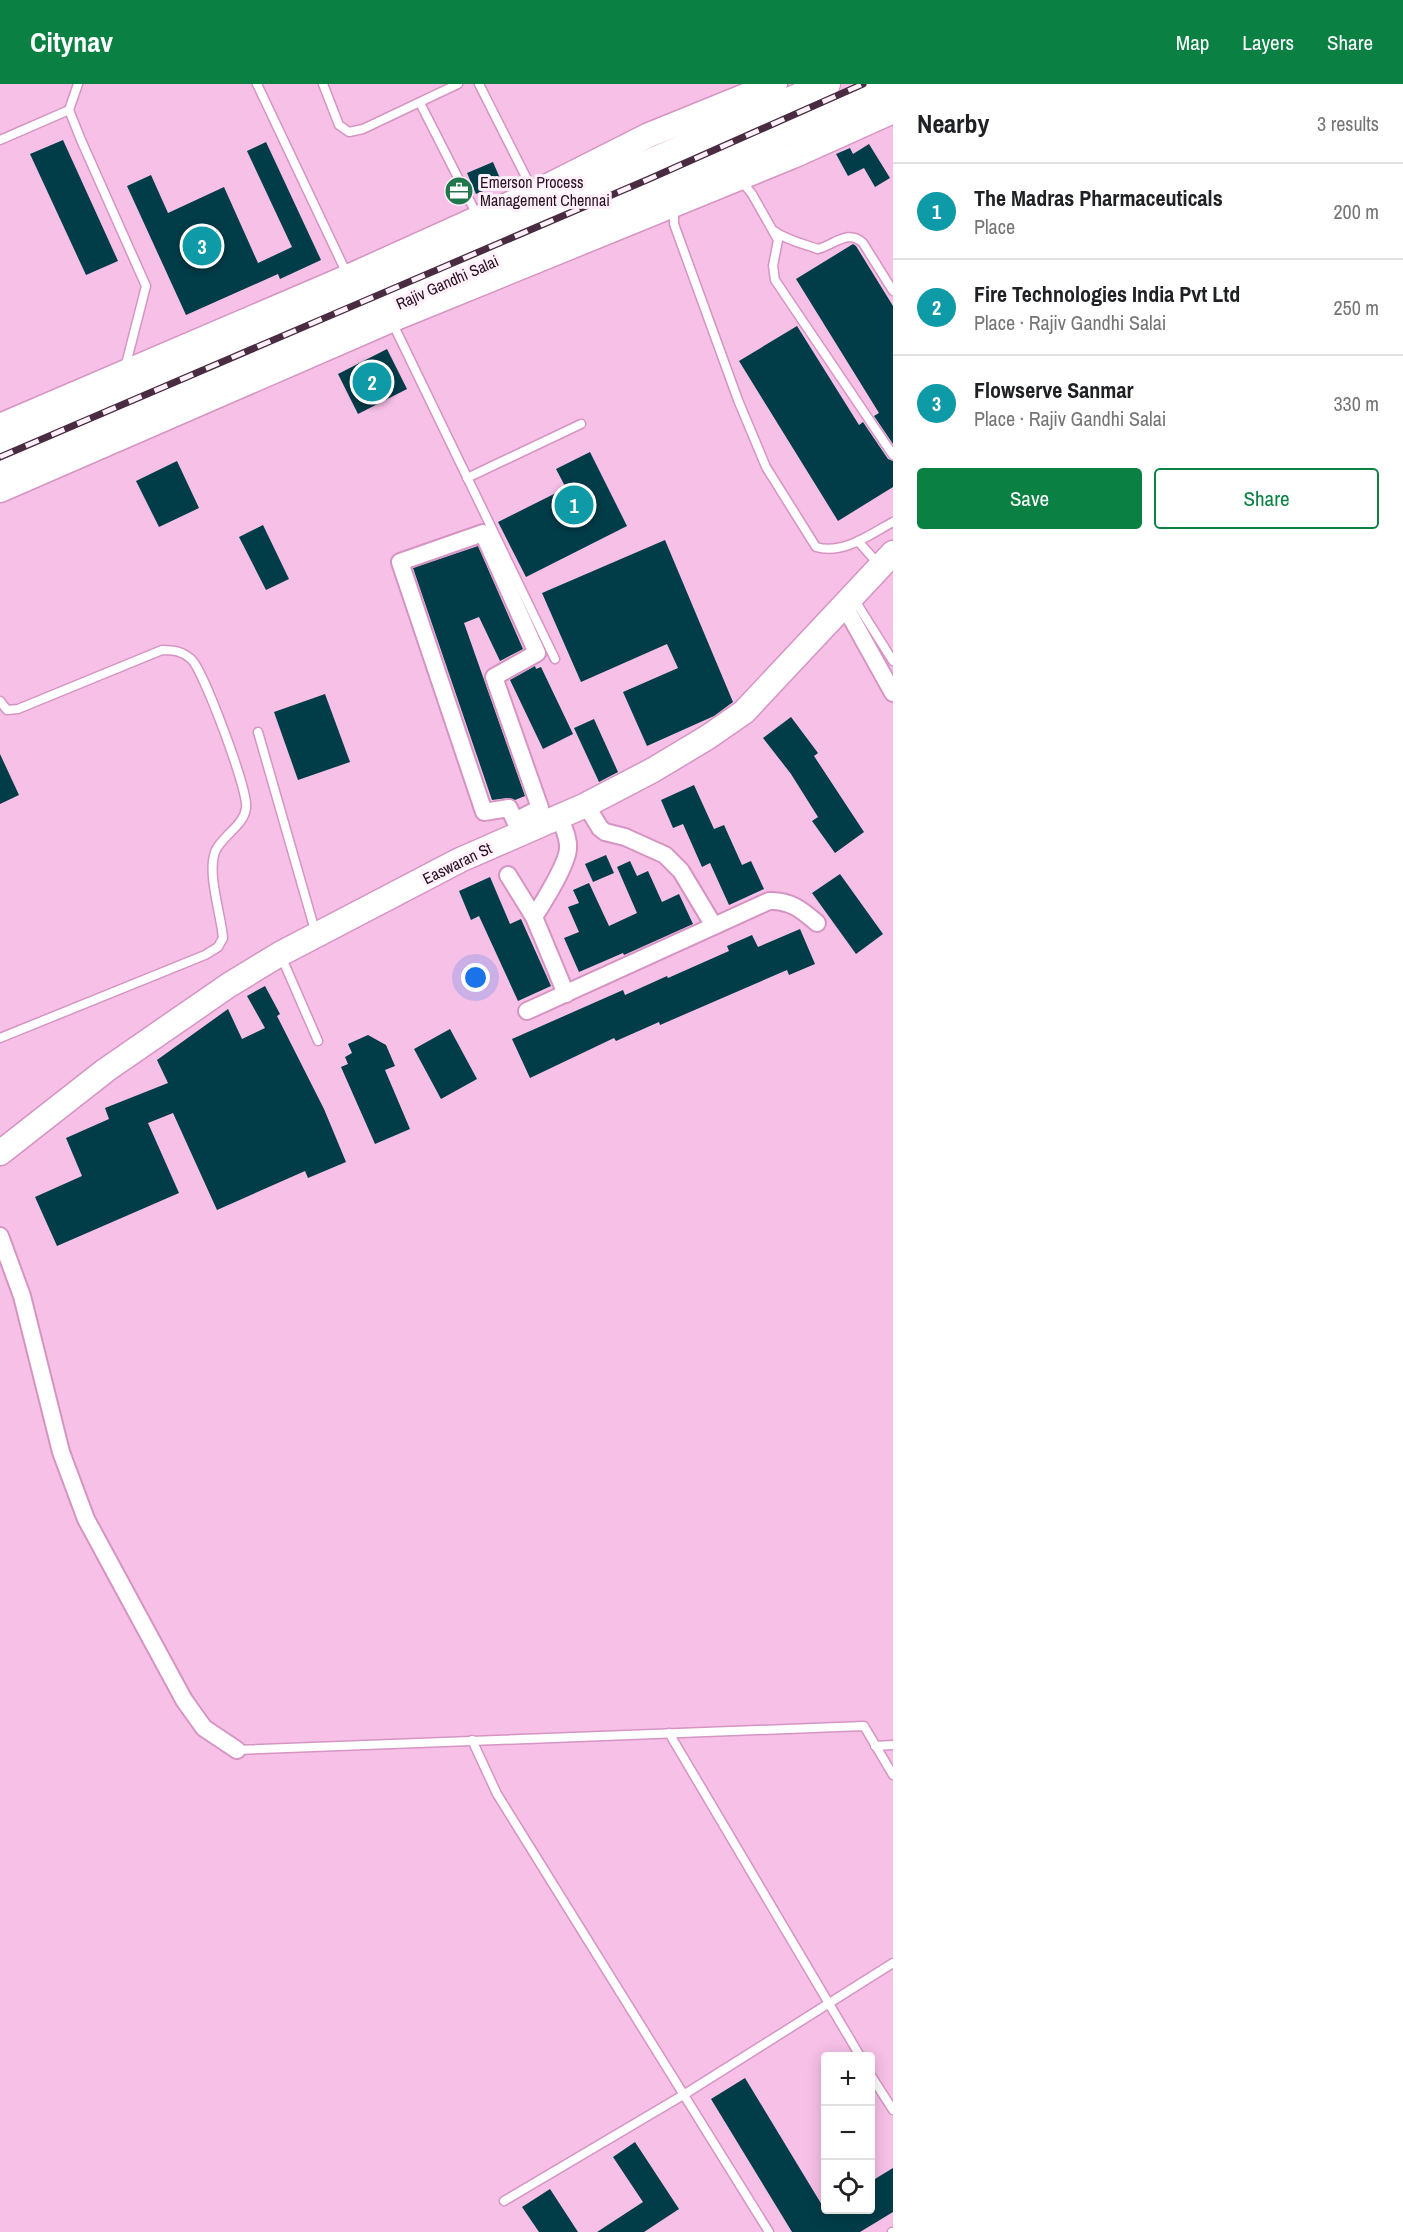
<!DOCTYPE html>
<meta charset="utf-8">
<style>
body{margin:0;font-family:"Archivo Narrow",sans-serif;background:#f2f2f2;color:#202124}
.controls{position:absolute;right:18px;bottom:18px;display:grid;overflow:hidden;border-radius:6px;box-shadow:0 3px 15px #0003}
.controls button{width:54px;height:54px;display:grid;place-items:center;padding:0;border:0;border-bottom:2px solid #e0e0e0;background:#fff;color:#202124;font:30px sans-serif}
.you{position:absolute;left:476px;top:894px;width:21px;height:21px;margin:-15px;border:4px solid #fff;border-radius:50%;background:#1a73e8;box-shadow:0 0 0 9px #1a73e833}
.badge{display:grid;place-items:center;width:39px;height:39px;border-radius:50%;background:#0b8043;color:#fff;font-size:20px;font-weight:700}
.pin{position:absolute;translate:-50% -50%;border:3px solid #fff;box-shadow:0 2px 6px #0006}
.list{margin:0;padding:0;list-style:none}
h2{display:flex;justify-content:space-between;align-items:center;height:78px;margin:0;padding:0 24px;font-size:26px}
h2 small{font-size:20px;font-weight:400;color:#757577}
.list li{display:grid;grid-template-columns:39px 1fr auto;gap:18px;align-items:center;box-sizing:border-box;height:96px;padding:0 24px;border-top:2px solid #e0e0e0}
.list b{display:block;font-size:22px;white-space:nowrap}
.list p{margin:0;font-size:20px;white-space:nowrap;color:#757577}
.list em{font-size:20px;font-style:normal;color:#757577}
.actions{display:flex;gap:12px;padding:18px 24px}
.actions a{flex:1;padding:14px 0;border:2px solid #0b8043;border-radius:6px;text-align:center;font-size:21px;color:#0b8043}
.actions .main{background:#0b8043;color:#fff}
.icon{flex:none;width:33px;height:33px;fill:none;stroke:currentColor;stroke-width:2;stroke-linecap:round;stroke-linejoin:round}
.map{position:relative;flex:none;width:893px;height:2148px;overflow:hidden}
header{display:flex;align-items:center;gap:36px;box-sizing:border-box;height:84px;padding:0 30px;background:#0b8043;color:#fff}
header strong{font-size:28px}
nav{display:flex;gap:33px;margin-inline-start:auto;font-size:21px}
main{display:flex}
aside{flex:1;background:#fff}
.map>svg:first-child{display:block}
</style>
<header>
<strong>Citynav</strong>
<nav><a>Map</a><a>Layers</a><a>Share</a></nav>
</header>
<main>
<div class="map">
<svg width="893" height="2148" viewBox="0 0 893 2148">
<rect width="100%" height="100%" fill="#f7c0e7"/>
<g fill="#003d49">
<polygon points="63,56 118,177 86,191 30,70"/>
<polygon points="266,58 321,176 280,195 278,190 186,231 127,102 151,91 168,129 224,103 258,179 292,163 247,67"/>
<polygon points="869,60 890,94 875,103 864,84 848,92 836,70 850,64 853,70"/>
<polygon points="493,78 502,99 476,110 467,89"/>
<polygon points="853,160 856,162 893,222 893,360 874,332 879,329 796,195"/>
<polygon points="797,242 859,341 863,338 888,375 893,377 893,403 838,437 739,277"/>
<polygon points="387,265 407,305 358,330 338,290"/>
<polygon points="590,368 627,442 526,493 498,438 566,404 556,385"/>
<polygon points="177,377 199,424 159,443 136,397"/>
<polygon points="263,441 289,495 266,506 239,453"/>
<polygon points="665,456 733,618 714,632 647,662 623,608 678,584 667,560 581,598 542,509"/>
<polygon points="478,462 523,565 500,577 479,533 464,539 525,712 515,716 507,714 492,716 413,484"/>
<polygon points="535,582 536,585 541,583 573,650 543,665 510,596"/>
<polygon points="325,610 350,678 298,696 274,628"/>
<polygon points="791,633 818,669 814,672 864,748 835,769 812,737 818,733 791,690 763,654"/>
<polygon points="594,635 618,688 599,698 574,644"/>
<polygon points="0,670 19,711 0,720"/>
<polygon points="694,701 714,745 724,741 742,781 751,777 764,805 729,821 710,779 702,783 683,740 673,744 661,716"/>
<polygon points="606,771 614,789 593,798 585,780"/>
<polygon points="630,777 637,792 648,787 662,818 679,810 693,840 624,871 623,869 579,888 564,854 579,848 568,823 579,819 573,806 589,799 609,842 637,829 617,783"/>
<polygon points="840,790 883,850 856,870 812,809"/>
<polygon points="490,793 510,840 521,835 551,902 518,917 479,832 471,836 459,807"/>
<polygon points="800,845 815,880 789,891 787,886 660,941 659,938 616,957 614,954 530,994 512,955 623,906 625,911 667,892 668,894 729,867 727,862 752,851 758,863"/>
<polygon points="265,902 280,930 277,932 324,1025 346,1078 308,1094 305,1087 217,1126 173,1029 148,1039 179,1109 57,1162 35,1113 82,1092 66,1054 109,1035 105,1024 168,999 157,976 228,925 242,955 265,944 247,912"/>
<polygon points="450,945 477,995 441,1015 414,965"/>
<polygon points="368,951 386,961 395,982 385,986 410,1045 375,1060 341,983 348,980 345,973 352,969 348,960"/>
<polygon points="745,1994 825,2126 870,2126 870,2098 893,2084 893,2128 860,2148 792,2148 711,2015"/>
<polygon points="635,2058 679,2125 644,2148 597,2148 643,2118 613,2073"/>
<polygon points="550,2105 578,2148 539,2148 522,2123"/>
</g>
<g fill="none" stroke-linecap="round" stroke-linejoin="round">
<g stroke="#d694c3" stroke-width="11">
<g id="lane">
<polyline points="78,0 69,26 81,56 146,202 125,284"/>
<polyline points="257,0 347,190"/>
<polyline points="323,0 339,41 349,48 363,45 458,0"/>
<polyline points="479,0 533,107"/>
<polyline points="420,19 477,131"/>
<polyline points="0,56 69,26"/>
<polyline points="740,95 752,110 778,156 773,182 775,196 893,371"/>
<path d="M674 125V140L738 316 766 383 816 463C844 471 870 450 893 438"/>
<path d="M774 147C786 156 804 160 818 165 835 160 849 145 863 159L893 207"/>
<polyline points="392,238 555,575"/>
<polyline points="467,394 581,340"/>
<polyline points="858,457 880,482"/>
<polyline points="854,515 893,577"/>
<path d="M0 617 7 626 18 625 162 566C174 566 182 567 191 575 203 585 249 708 246 724 244 742 221 752 215 768 207 790 221 830 223 854L218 863 205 871 0 954"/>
<polyline points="258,648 316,850"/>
<polyline points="281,872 318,957"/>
<polyline points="669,1649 860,1972"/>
<polyline points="472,1656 497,1710 769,2148"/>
<polyline points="875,1662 893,1661"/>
<polyline points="237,1666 864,1642 893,1691"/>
<polyline points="870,1990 893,2026"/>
<polyline points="504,2117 685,2010 893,1879"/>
<polyline points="892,2148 893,2148"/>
</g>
</g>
<g stroke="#d694c3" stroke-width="20">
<g id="street">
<polygon points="483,449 537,569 494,593 540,724 515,737 509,724 484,728 400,478"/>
<polyline points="844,521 893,609"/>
<polyline points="586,721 600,744 605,748 625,753 665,771 681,787 714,842"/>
<path d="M559 733C563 743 569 753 568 765 567 780 543 819 534 833L566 910"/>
<polyline points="508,791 534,833"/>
<path d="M527 927 769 817C790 816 802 826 817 839"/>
<polyline points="0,1152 22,1212 61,1368 86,1435 184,1616 204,1644 237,1666"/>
</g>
</g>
<g stroke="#d694c3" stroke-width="27">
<g id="secondary">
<polyline points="0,342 348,193 534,109 649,51 775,0"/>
<polyline points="0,406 391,236 793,72 893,27"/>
<polyline points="0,1069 106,986 229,901 280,870 460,776 586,721 653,686 708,653 744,628 893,469"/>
</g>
</g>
<g stroke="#d694c3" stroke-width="28">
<g id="primary">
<polyline points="0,362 380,198 827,0"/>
<polyline points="0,391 390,223 893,1"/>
</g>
</g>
<use href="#lane" stroke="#fff" stroke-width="8"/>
<use href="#street" stroke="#fff" stroke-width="16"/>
<use href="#secondary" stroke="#fff" stroke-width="24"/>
<use href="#primary" stroke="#fff" stroke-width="26"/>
<g stroke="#492c41" stroke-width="7">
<polyline id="rail" points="0,373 649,95 863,0"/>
</g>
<use href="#rail" stroke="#fff0fa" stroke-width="4.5" stroke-dasharray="14" stroke-linecap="butt"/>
</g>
<defs>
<g id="office-disc" transform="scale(1.5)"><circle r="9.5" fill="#1e784c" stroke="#fff0fa"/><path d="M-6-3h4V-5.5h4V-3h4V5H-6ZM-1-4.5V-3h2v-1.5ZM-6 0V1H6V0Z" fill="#fff"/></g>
</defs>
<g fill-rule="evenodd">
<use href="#office-disc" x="459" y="107"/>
</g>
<g text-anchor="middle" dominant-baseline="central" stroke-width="6" stroke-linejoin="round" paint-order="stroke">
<g font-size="16" fill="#291123" stroke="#fff0fa" text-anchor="start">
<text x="480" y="98">Emerson Process<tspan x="480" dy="18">Management Chennai</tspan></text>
</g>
<g font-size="16" fill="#291123" stroke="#fff0fa">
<text transform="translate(447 198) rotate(-24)">Rajiv Gandhi Salai</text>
<text transform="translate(457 779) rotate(-26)">Easwaran St</text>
</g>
</g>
</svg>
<div class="controls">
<button>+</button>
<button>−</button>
<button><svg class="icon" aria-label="locate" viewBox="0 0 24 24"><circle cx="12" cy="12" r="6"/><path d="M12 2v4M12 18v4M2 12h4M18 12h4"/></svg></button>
</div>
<div class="you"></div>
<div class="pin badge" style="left:574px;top:421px;background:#0f9aa8">1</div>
<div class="pin badge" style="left:372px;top:298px;background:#0f9aa8">2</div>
<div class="pin badge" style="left:202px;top:162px;background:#0f9aa8">3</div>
</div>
<aside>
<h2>Nearby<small>3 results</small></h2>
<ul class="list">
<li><span class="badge" style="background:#0f9aa8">1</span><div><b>The Madras Pharmaceuticals</b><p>Place</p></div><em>200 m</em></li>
<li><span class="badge" style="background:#0f9aa8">2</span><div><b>Fire Technologies India Pvt Ltd</b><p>Place · Rajiv Gandhi Salai</p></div><em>250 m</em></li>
<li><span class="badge" style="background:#0f9aa8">3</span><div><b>Flowserve Sanmar</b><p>Place · Rajiv Gandhi Salai</p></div><em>330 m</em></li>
</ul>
<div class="actions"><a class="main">Save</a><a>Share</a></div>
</aside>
</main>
